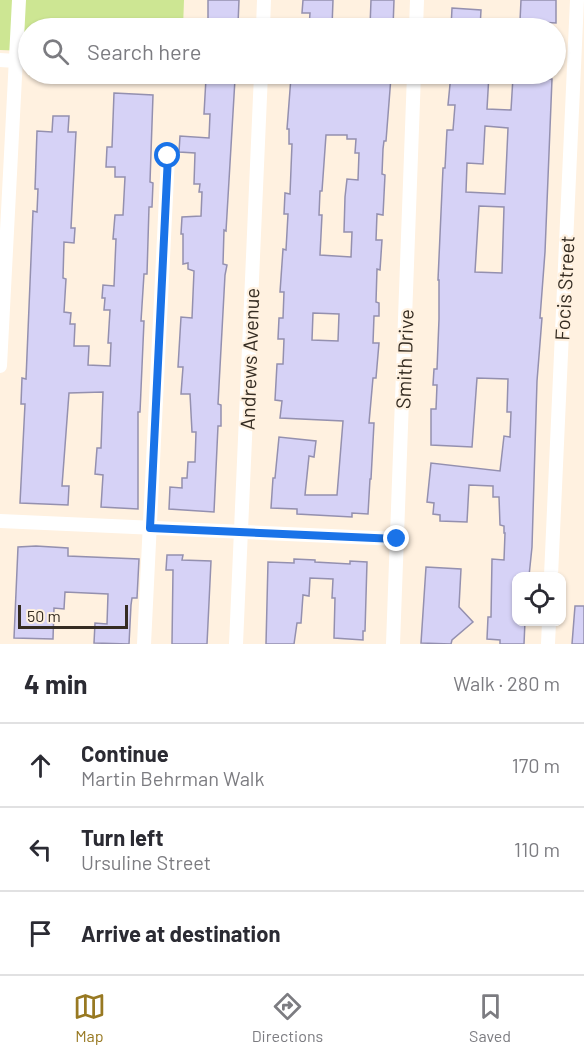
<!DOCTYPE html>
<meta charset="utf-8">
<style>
body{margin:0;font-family:Barlow,sans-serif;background:#f7f7f7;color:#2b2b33}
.controls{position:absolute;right:18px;bottom:18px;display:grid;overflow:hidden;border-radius:12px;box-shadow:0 2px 4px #0004}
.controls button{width:54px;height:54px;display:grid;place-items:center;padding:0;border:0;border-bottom:2px solid #e1e1e2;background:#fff;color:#2b2b33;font:30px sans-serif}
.scale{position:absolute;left:18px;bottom:15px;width:110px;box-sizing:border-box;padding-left:6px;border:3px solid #352c22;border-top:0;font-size:16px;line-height:21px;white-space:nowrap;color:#352c22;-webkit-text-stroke:4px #fff1e0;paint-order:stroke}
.stop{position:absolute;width:18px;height:18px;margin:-14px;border:4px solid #1a73e8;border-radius:50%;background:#fff}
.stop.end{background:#1a73e8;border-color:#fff;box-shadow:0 2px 6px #0008}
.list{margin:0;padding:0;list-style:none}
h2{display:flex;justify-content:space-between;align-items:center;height:78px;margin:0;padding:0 24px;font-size:26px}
h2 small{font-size:20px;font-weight:400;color:#7c7c81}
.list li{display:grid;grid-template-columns:39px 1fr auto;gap:18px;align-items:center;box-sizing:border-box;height:84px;padding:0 24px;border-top:2px solid #e1e1e2}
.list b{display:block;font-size:22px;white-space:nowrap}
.list p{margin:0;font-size:20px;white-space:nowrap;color:#7c7c81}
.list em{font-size:20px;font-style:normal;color:#7c7c81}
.icon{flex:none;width:33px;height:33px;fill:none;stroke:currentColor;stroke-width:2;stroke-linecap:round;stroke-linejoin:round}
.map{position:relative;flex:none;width:584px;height:644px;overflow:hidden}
.search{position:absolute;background:#fff;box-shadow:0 2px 4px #0004;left:18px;right:18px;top:18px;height:66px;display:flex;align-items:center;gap:15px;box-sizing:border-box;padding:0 21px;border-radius:33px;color:#7c7c81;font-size:22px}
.sheet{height:330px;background:#fff}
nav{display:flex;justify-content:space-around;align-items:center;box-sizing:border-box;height:84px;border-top:2px solid #e1e1e2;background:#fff;font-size:16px;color:#7c7c81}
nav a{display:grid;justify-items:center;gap:3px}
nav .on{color:#987922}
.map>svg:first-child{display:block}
</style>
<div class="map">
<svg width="584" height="644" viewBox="0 0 584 644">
<rect width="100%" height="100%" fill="#fff1e0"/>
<g fill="#cde693">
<polygon points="0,0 184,0 183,28 28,28 28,65 28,51 0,50"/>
<polygon points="29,74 181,74 180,83 29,76"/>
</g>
<g fill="#d6d2f6" stroke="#9490af" stroke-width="1.5" fill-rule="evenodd">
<polygon points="208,0 239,0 238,24 227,24 226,28 208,28"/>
<polygon points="303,0 333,0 332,27 309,27 310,13 302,13"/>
<polygon points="371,0 394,0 393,28 370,27"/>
<polygon points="521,0 556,0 556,23 520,21"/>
<polygon points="452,8 481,10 480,28 451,28"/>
<path d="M326 74 391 77 386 141H384L383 149 382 174 385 175 383 215 377 214 376 240H382L380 270 377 269 376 302 379 303V316H374L373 343H379L376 378H373L369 423H374L371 479H370L368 514 352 513V517L297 514V509L271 508 273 478H275L279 437 316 441 314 457 309 456 305 495H337L343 421 280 418 282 401 275 400 277 364H283L284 339H278L279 318H283L284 292H280L283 249 286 250 288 214H284L285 193 290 194 292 144H289V129H287L291 77 326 79ZM326 135H347V139H356L355 153H359L358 180 347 179 345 197 344 232H352L351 257 320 255 322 215H319L320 191H322ZM313 313 339 314 338 341 312 340Z"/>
<path d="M451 74H489L487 109 511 110 513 77 552 79 545 252 540 318H542L537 381 532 547 529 576H516V621H525L524 644H500V640L487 639 488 617H491L492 559 504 560 505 533H504V526L500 525 499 497H493V486L469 485 467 522 440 521V515L433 514 434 503 427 502 431 463 500 471 504 436 510 437 511 412H507L508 379 477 378 472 447 431 445V409H436L437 385H433L434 369H437L439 319V280H438L443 168H445L447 130H453L455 105H448ZM485 126 508 128 505 194 466 192 467 163 483 164ZM479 206 504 207 502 273 475 272Z"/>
<polygon points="206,78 235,79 226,231 224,230 223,264 227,265 225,275 218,404 221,405 221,426 218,426 214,512 169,509 170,487 182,488 182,478 187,478 188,462 195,462 196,432 192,432 190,394 181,394 183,367 178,367 181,317 192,318 194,271 188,269 188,263 183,264 183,234 181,234 182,217 201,216 202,192 199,192 200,184 194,184 195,153 179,152 180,136 209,138 210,114 204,114"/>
<polygon points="114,93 153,95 150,182 153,183 152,207 149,207 147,274 144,274 141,321 144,321 140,412 138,412 138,509 101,507 103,475 95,474 97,448 101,448 103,392 69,393 62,486 69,486 68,505 20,503 25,404 21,404 22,378 26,379 33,211 37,212 38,189 35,189 37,131 52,132 53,116 69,116 68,132 76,132 71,228 75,228 74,243 64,242 63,278 66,279 64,312 71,313 70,324 75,324 74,346 89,346 88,365 110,366 111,343 108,343 110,310 104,310 105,298 102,298 103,285 114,286 116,239 113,239 115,215 123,215 125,177 115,177 115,167 106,167 107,147 112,147"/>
<polygon points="36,546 68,548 68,556 139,559 137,598 132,598 131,605 129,644 94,643 95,623 107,624 108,594 65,592 64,609 54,608 53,639 14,638 18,547"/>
<polygon points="167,555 183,555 182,560 211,561 207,644 172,644 173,570 166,570"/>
<polygon points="294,559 315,560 315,562 350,564 350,561 367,562 365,631 363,631 363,640 334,638 335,598 332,598 333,579 310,578 309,596 303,595 301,623 297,623 294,644 266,644 268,562 294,563"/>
<polygon points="426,567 461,569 459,607 473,622 452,640 451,644 421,643"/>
<polygon points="575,606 584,606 584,644 572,644"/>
</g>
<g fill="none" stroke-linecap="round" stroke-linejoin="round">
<g stroke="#fff" stroke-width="14">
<polyline points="263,28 264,0"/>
<polyline points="416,28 417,0"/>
<polyline points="0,60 16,61"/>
<polyline points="0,366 19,0"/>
<polyline points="0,521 397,539"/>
<polyline points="551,576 577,0"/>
<polyline points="144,644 168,156"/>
<polyline points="236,644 261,74"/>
<polyline points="393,644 414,74"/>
<polyline points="548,644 549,622"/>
</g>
</g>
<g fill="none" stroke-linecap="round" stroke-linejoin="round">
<polyline stroke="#1a73e8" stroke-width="8" points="168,156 150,528 397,539"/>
</g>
<g text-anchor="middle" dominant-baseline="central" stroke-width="4.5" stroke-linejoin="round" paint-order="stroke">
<g font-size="20" fill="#352c22" stroke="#fff1e0">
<text transform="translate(564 288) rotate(-87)">Focis Street</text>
<text transform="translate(249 359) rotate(-88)">Andrews Avenue</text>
<text transform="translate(404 359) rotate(-88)">Smith Drive</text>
</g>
</g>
</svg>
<div class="controls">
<button><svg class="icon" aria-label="locate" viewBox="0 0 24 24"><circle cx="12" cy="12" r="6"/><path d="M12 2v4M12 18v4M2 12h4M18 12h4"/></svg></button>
</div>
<div class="scale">50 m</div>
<div class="stop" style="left:168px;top:156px"></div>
<div class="stop end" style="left:397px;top:539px"></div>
<div class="search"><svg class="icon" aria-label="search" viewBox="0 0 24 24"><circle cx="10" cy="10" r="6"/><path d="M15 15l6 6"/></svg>Search here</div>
</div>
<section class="sheet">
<h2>4 min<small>Walk · 280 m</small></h2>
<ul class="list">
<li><svg class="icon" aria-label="ahead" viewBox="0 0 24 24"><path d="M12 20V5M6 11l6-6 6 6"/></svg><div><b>Continue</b><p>Martin Behrman Walk</p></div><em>170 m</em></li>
<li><svg class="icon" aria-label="left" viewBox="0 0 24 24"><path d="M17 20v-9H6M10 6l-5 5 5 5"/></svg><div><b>Turn left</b><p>Ursuline Street</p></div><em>110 m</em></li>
<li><svg class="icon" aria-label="arrive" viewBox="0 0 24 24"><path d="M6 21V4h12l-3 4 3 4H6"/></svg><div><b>Arrive at destination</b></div></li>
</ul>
</section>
<nav>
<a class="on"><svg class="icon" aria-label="map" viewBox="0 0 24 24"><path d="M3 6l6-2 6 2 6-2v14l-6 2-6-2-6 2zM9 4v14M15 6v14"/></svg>Map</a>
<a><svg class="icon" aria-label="directions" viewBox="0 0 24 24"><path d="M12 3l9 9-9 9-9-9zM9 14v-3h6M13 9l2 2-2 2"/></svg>Directions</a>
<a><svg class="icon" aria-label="saved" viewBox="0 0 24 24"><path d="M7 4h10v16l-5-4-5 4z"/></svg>Saved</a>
</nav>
